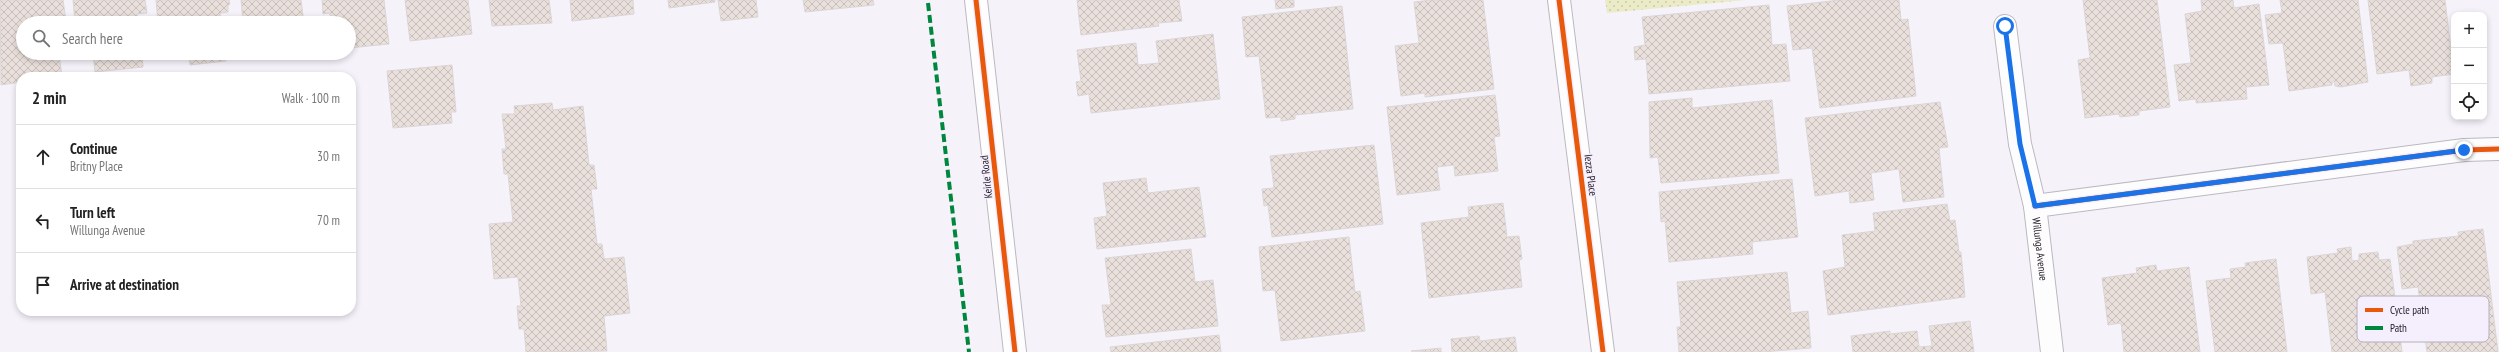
<!DOCTYPE html>
<meta charset="utf-8">
<style>
body{margin:0;font-family:"PT Sans Narrow",sans-serif;background:#f2f2f2;color:#222}
.controls{position:absolute;right:12px;top:12px;display:grid;overflow:hidden;border-radius:8px;box-shadow:0 2px 6px #0003}
.controls button{width:36px;height:36px;display:grid;place-items:center;padding:0;border:0;border-bottom:1px solid #e0e0e0;background:#fff;color:#222;font:20px sans-serif}
.stop{position:absolute;width:12px;height:12px;margin:-9px;border:3px solid #1a73e8;border-radius:50%;background:#fff}
.stop.end{background:#1a73e8;border-color:#fff;box-shadow:0 1px 4px #0008}
.list{margin:0;padding:0;list-style:none}
h2{display:flex;justify-content:space-between;align-items:center;height:52px;margin:0;padding:0 16px;font-size:17px}
h2 small{font-size:13px;font-weight:400;color:#767676}
.list li{display:grid;grid-template-columns:26px 1fr auto;gap:12px;align-items:center;box-sizing:border-box;height:64px;padding:0 16px;border-top:1px solid #e0e0e0}
.list b{display:block;font-size:15px;white-space:nowrap}
.list p{margin:0;font-size:13px;white-space:nowrap;color:#767676}
.list em{font-size:13px;font-style:normal;color:#767676}
.icon{flex:none;width:22px;height:22px;fill:none;stroke:currentColor;stroke-width:2;stroke-linecap:round;stroke-linejoin:round}
.map{position:relative;flex:none;width:2499px;height:352px;overflow:hidden}
.search{position:absolute;background:#fff;box-shadow:0 2px 6px #0003;left:16px;top:16px;width:340px;height:44px;display:flex;align-items:center;gap:10px;box-sizing:border-box;padding:0 14px;border-radius:22px;color:#767676;font-size:15px}
.panel{position:absolute;background:#fff;box-shadow:0 2px 6px #0003;left:16px;top:72px;width:340px;height:244px;border-radius:16px}
.map>svg:first-child{display:block}
</style>
<div class="map">
<svg width="2499" height="352" viewBox="0 0 2499 352">
<defs>
<pattern id="park-dots" width="8" height="8" patternUnits="userSpaceOnUse"><rect width="8" height="8" fill="#ebebc7"/><path d="M2 2h.1M6 6h.1" fill="none" stroke="#c9c9ab" stroke-width="1.8" stroke-linecap="round"/></pattern>
<pattern id="building-cross-hatch" width="8" height="8" patternUnits="userSpaceOnUse"><rect width="8" height="8" fill="#e9dfdb"/><path d="M0 0l8 8M0 8l8-8" fill="none" stroke="#c8bfbc"/></pattern>
</defs>
<rect width="100%" height="100%" fill="#f6f2fa"/>
<polygon fill="url(#park-dots)" points="1605,0 1746,0 1607,13"/>
<g fill="url(#building-cross-hatch)" stroke="#dbd6d6">
<polygon points="0,0 63,0 66,21 23,23 23,53 59,53 62,77 21,77 21,82 1,85"/>
<polygon points="73,0 145,0 147,13 137,14 138,23 75,23"/>
<polygon points="156,0 229,0 230,4 228,5 228,12 220,13 221,23 158,23"/>
<polygon points="241,0 301,0 304,23 243,23"/>
<polygon points="322,0 384,0 389,44 349,48 349,23 331,23 330,13 323,14"/>
<polygon points="405,0 468,0 472,34 410,41"/>
<polygon points="489,0 549,0 552,23 492,26"/>
<polygon points="570,0 633,0 634,14 572,21"/>
<polygon points="668,0 715,0 715,2 669,8"/>
<polygon points="718,0 756,0 758,17 721,21"/>
<polygon points="803,0 873,0 874,5 805,12"/>
<polygon points="1077,0 1179,0 1182,21 1158,23 1159,26 1081,35"/>
<polygon points="1275,0 1294,0 1294,7 1276,9"/>
<polygon points="1431,0 1483,0 1494,89 1425,97 1425,93 1401,96 1395,46 1419,43 1414,2"/>
<polygon points="1839,0 1899,0 1901,20 1908,19 1916,96 1820,108 1812,48 1793,50 1787,6"/>
<polygon points="2083,0 2157,0 2170,107 2139,111 2139,115 2120,117 2119,114 2085,118 2078,60 2090,58"/>
<polygon points="2201,0 2233,0 2234,8 2259,4 2269,85 2246,87 2247,99 2196,103 2196,99 2179,101 2174,65 2191,63 2185,14 2202,11"/>
<polygon points="2280,0 2358,0 2368,82 2341,87 2335,86 2334,81 2332,82 2332,85 2289,91 2283,43 2269,44 2265,15 2282,13"/>
<polygon points="2368,0 2445,0 2454,74 2432,77 2432,83 2411,86 2409,70 2377,74"/>
<polygon points="1769,5 1772,45 1786,44 1790,81 1649,94 1646,59 1635,60 1634,47 1645,45 1642,17"/>
<polygon points="1342,6 1353,109 1295,115 1295,119 1281,121 1281,117 1266,118 1259,56 1246,57 1242,17"/>
<polygon points="1213,34 1220,99 1091,113 1089,94 1078,96 1076,82 1081,81 1077,50 1136,43 1138,65 1159,63 1156,41"/>
<polygon points="93,53 142,53 143,67 95,72"/>
<polygon points="189,53 225,53 226,61 190,65"/>
<polygon points="452,65 456,112 451,112 452,123 393,128 387,71"/>
<polygon points="1495,95 1500,136 1494,137 1498,171 1455,176 1454,165 1437,167 1440,190 1397,195 1387,107"/>
<polygon points="1692,98 1692,108 1772,100 1779,173 1661,183 1658,157 1650,158 1649,102"/>
<polygon points="1940,102 1948,147 1939,148 1944,197 1903,202 1899,169 1871,173 1874,200 1850,203 1849,191 1815,196 1805,118"/>
<polygon points="552,103 553,110 583,106 589,165 594,165 597,189 591,189 597,244 602,244 604,259 624,257 630,313 604,316 607,351 526,352 524,329 519,329 517,306 521,306 518,277 494,279 489,224 513,222 508,174 504,174 502,149 506,149 502,114 515,114 514,106"/>
<polygon points="1374,145 1383,224 1272,237 1268,205 1264,206 1262,189 1274,188 1270,156"/>
<polygon points="1146,178 1148,193 1199,187 1206,237 1097,249 1094,218 1107,216 1103,183"/>
<polygon points="1792,179 1798,237 1752,242 1753,254 1669,262 1665,221 1661,222 1659,192"/>
<polygon points="1503,203 1507,237 1519,236 1522,259 1519,260 1522,287 1429,298 1421,223 1469,217 1468,207"/>
<polygon points="1947,204 1950,221 1955,220 1959,252 1961,252 1965,297 1828,315 1823,271 1845,267 1842,235 1875,231 1873,213"/>
<polygon points="2483,229 2498,352 2427,352 2418,287 2402,289 2397,247 2413,244 2413,241 2459,236 2458,232"/>
<polygon points="1349,237 1355,292 1360,291 1365,331 1281,341 1275,290 1263,291 1259,247"/>
<polygon points="2351,247 2352,261 2359,260 2359,254 2378,252 2379,260 2390,259 2402,352 2332,352 2325,292 2311,294 2307,257 2338,253 2337,249"/>
<polygon points="1191,249 1195,282 1213,280 1218,326 1106,337 1102,305 1111,305 1105,258"/>
<polygon points="2276,259 2287,352 2215,352 2206,281 2231,278 2230,269 2246,267 2245,263"/>
<polygon points="2156,265 2157,271 2189,267 2200,352 2124,352 2121,323 2108,325 2102,278 2137,273 2136,268"/>
<polygon points="1787,272 1791,313 1808,311 1811,348 1763,352 1679,352 1677,327 1681,327 1677,282"/>
<polygon points="1970,321 1974,352 1853,352 1851,336 1890,331 1890,334 1917,331 1919,347 1932,346 1929,326"/>
<polygon points="1219,335 1221,352 1111,352 1110,347"/>
<polygon points="1479,336 1480,341 1515,337 1517,352 1452,352 1451,339"/>
<polygon points="1441,348 1441,352 1411,351"/>
</g>
<g fill="none" stroke-linecap="round" stroke-linejoin="round">
<g stroke="#bcb8c0" stroke-width="24">
<g id="street">
<polyline points="1559,0 1603,352"/>
<path id="s1" d="M2005 26 2020 144 2035 206 2052 352"/>
<polyline points="2035,206 2464,150 2499,149"/>
</g>
</g>
<g stroke="#bcb8c0" stroke-width="24">
<polyline id="secondary" points="976,0 1015,352"/>
</g>
<use href="#street" stroke="#fefdfe" stroke-width="22"/>
<use href="#secondary" stroke="#fefdfe" stroke-width="22"/>
<polyline stroke="#00873e" stroke-width="4" stroke-dasharray="8 4" stroke-linecap="butt" points="928,3 969,352"/>
<g stroke="#f5effd" stroke-width="8">
<g id="cycleway">
<polyline points="976,0 1015,352"/>
<polyline points="1559,0 1603,352"/>
<polyline points="2035,206 2464,150 2499,149"/>
</g>
</g>
<use href="#cycleway" stroke="#e8590c" stroke-width="5"/>
</g>
<g fill="none" stroke-linecap="round" stroke-linejoin="round">
<polyline stroke="#1a73e8" stroke-width="5" points="2005,26 2020,144 2035,206 2464,150"/>
</g>
<g text-anchor="middle" dominant-baseline="central" stroke-width="3" stroke-linejoin="round" paint-order="stroke">
<g font-size="11" fill="#211d25" stroke="#f5effd">
<text transform="translate(1591 175) rotate(83)">Iezza Place</text>
<text transform="translate(986 177) rotate(-96)">Keirle Road</text>
<text stroke="none"><textPath href="#s1" startOffset="226">Willunga Avenue</textPath></text>
</g>
</g>
<rect x="2357" y="296" width="132" height="46" rx="6" fill="#f5effd" stroke="#b5b0bc" stroke-width="1"/>
<rect x="2365" y="308" width="18" height="4" fill="#e8590c"/>
<rect x="2365" y="326" width="18" height="4" fill="#00873e"/>
<g font-size="11" fill="#211d25">
<text x="2390" y="314">Cycle path</text>
<text x="2390" y="332">Path</text>
</g>
</svg>
<div class="controls">
<button>+</button>
<button>−</button>
<button><svg class="icon" aria-label="locate" viewBox="0 0 24 24"><circle cx="12" cy="12" r="6"/><path d="M12 2v4M12 18v4M2 12h4M18 12h4"/></svg></button>
</div>
<div class="stop" style="left:2005px;top:26px"></div>
<div class="stop end" style="left:2464px;top:150px"></div>
<div class="search"><svg class="icon" aria-label="search" viewBox="0 0 24 24"><circle cx="10" cy="10" r="6"/><path d="M15 15l6 6"/></svg>Search here</div>
<section class="panel">
<h2>2 min<small>Walk · 100 m</small></h2>
<ul class="list">
<li><svg class="icon" aria-label="ahead" viewBox="0 0 24 24"><path d="M12 20V5M6 11l6-6 6 6"/></svg><div><b>Continue</b><p>Britny Place</p></div><em>30 m</em></li>
<li><svg class="icon" aria-label="left" viewBox="0 0 24 24"><path d="M17 20v-9H6M10 6l-5 5 5 5"/></svg><div><b>Turn left</b><p>Willunga Avenue</p></div><em>70 m</em></li>
<li><svg class="icon" aria-label="arrive" viewBox="0 0 24 24"><path d="M6 21V4h12l-3 4 3 4H6"/></svg><div><b>Arrive at destination</b></div></li>
</ul>
</section>
</div>
